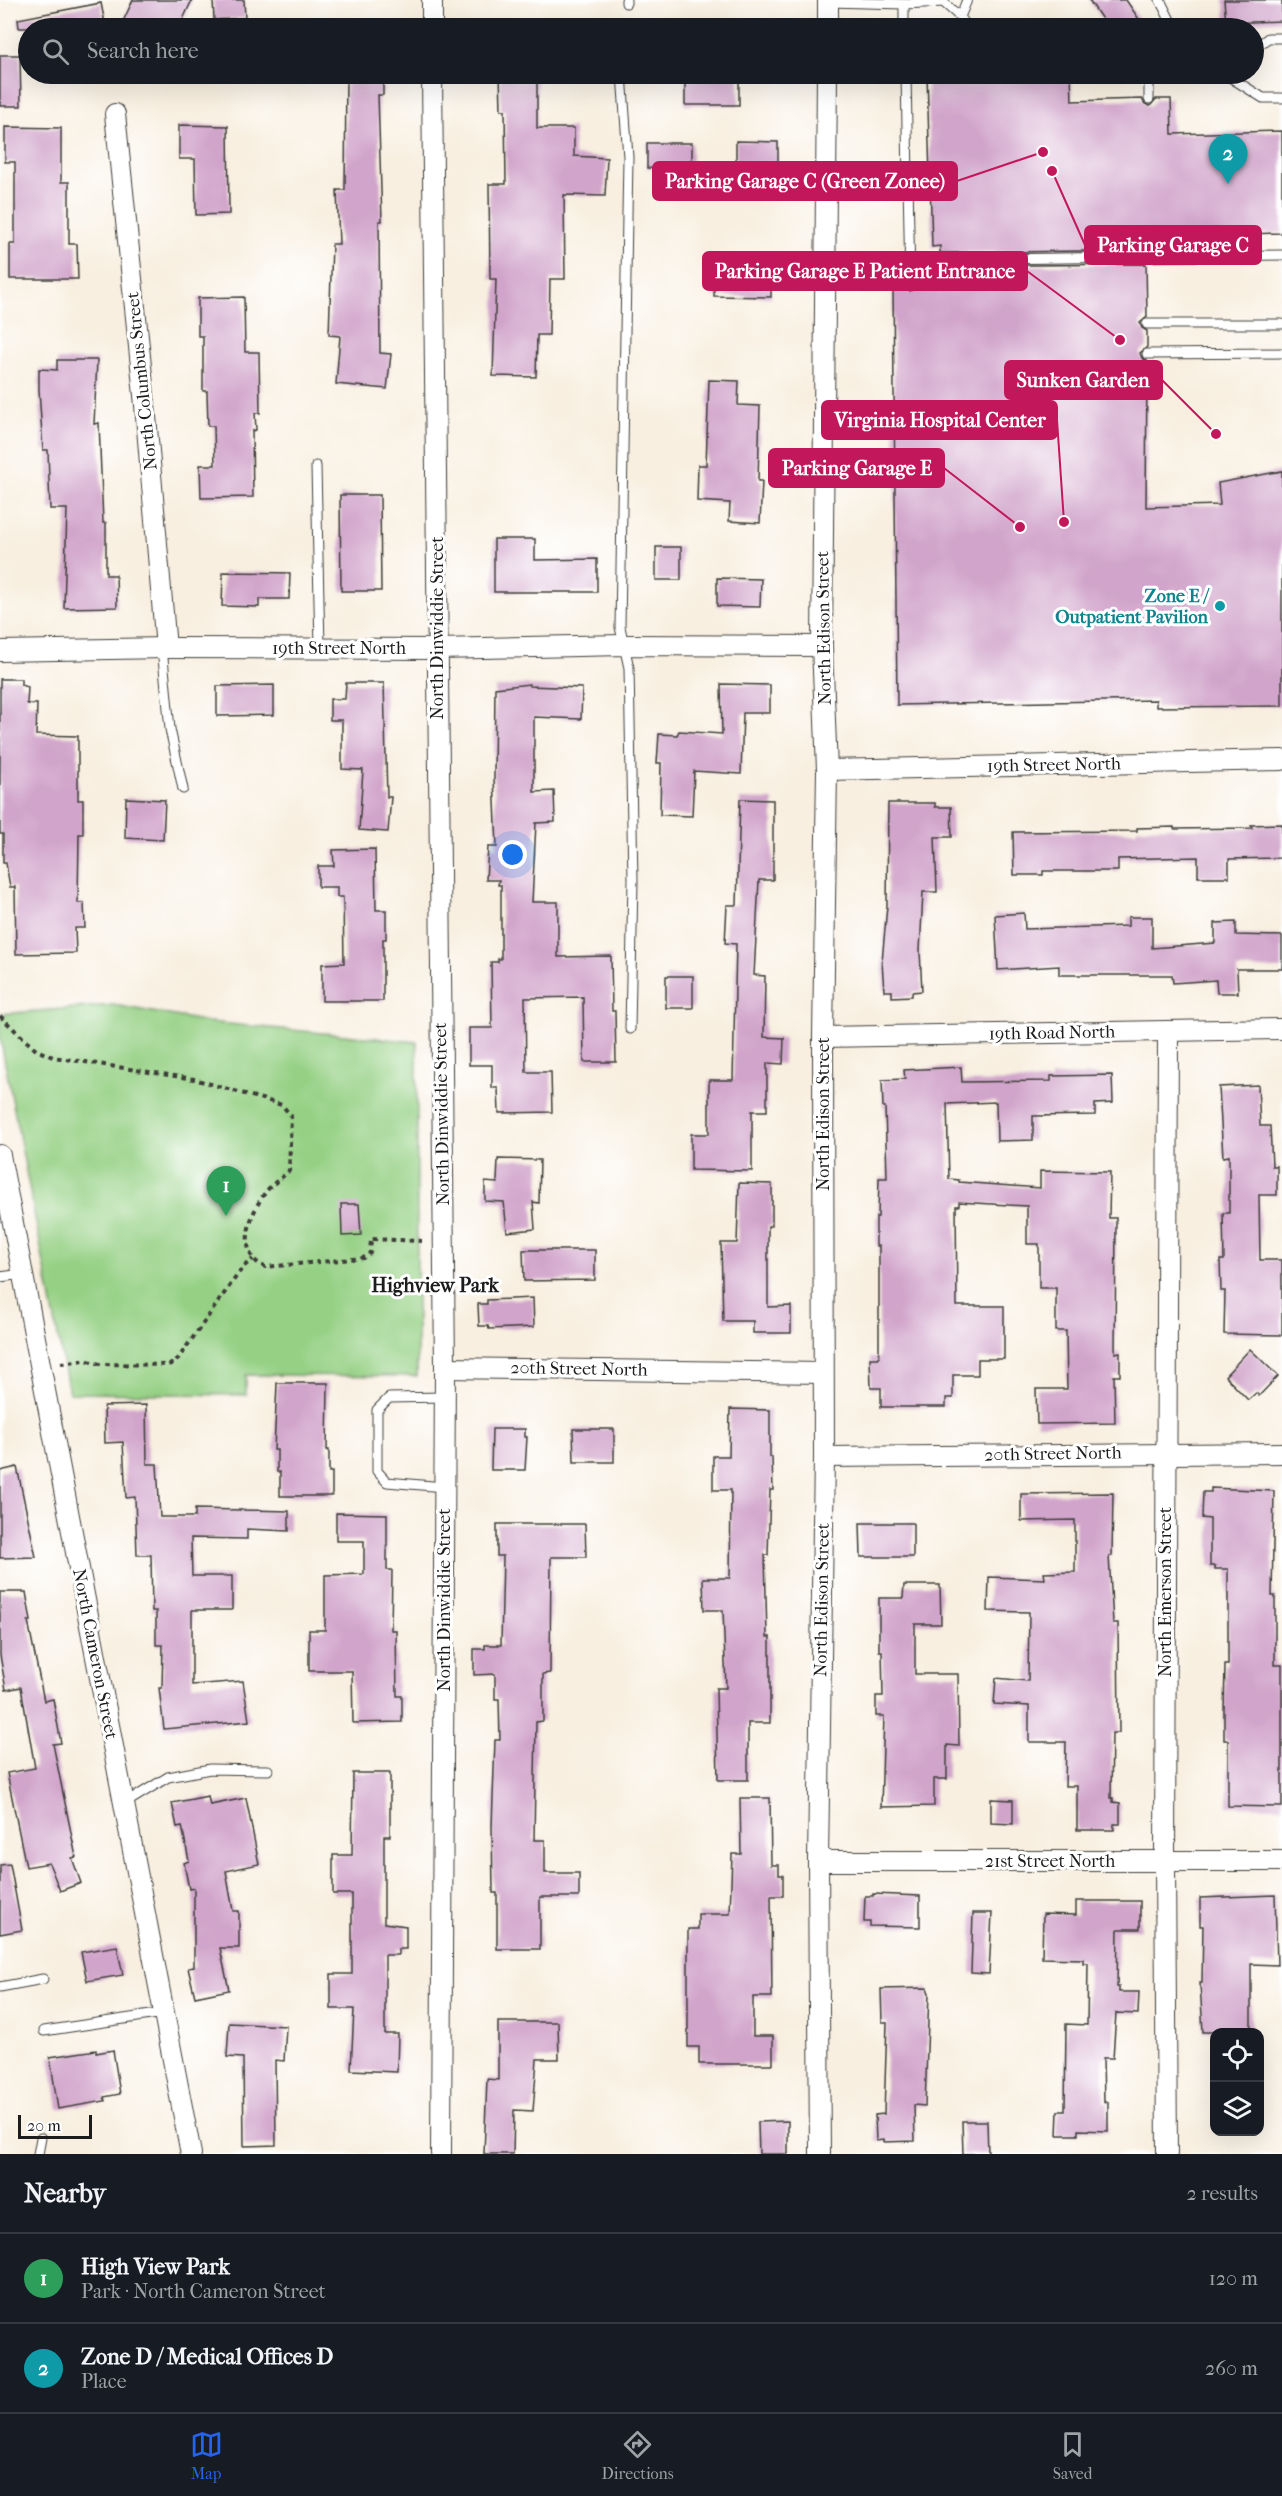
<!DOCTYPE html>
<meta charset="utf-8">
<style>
body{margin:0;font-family:"IM FELL French Canon",serif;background:#242831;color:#f1f3f6}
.controls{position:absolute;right:18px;bottom:18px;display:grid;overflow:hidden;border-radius:12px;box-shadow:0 6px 24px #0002}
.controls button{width:54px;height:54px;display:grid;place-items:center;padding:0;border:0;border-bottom:2px solid #363941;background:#171b24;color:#f1f3f6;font:30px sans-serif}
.scale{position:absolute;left:18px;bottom:15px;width:74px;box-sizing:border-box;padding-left:6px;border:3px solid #1c1c1c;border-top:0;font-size:16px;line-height:21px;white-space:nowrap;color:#1c1c1c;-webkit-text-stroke:4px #fff;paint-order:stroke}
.you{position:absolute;left:513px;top:855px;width:21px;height:21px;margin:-15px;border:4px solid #fff;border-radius:50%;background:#1a73e8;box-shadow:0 0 0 9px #1a73e833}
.badge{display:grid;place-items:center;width:39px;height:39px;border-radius:50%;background:#2563eb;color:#fff;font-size:20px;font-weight:700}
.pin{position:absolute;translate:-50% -50px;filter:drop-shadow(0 2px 3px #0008)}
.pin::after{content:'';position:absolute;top:32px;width:21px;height:18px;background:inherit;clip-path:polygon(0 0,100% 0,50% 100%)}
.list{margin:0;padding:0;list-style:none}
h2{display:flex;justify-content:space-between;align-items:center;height:78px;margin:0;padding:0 24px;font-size:26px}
h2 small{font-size:20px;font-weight:400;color:#9ea1a6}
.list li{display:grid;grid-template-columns:39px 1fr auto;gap:18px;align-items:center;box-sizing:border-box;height:90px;padding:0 24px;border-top:2px solid #363941}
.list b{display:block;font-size:22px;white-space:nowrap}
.list p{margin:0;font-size:20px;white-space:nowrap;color:#9ea1a6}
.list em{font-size:20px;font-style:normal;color:#9ea1a6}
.icon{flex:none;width:33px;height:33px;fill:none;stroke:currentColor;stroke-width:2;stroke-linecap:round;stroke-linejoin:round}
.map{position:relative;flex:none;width:1282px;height:2154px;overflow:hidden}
.search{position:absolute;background:#171b24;box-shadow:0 6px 24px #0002;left:18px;right:18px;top:18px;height:66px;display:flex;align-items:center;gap:15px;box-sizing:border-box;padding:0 21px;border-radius:33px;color:#9ea1a6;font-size:22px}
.sheet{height:258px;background:#171b24}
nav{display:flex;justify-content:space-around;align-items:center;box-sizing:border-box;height:84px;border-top:2px solid #363941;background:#171b24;font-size:16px;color:#9ea1a6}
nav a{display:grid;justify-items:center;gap:3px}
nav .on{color:#2563eb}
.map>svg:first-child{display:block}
</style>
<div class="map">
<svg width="1282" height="2154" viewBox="0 0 1282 2154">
<rect width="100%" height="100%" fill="#fff"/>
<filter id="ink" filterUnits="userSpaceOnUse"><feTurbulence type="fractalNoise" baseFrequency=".0167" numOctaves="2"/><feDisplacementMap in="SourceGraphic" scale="12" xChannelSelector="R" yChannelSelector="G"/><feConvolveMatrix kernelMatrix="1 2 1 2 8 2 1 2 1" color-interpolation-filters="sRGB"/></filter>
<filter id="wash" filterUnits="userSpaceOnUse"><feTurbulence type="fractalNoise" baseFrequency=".008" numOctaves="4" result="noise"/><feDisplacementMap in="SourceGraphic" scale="24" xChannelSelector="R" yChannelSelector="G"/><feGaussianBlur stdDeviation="1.35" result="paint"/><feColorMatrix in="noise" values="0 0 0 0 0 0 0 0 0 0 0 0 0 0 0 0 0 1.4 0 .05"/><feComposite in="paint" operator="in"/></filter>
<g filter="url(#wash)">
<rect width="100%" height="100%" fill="#f8efe0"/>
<polygon fill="#95d084" stroke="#587650" stroke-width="1.5" points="114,1005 208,1022 417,1042 417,1376 246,1375 246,1395 69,1393 0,1037 0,1014"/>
<g id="blocks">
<g fill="#d1a5cb">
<polygon points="133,0 192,0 179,28 120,28"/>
<polygon points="213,0 244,0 245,18 214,20"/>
<polygon points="1089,0 1126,0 1145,28 1108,28"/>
<polygon points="1224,0 1282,0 1282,21 1226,23"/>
<polygon points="101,3 106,28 19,28 18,19"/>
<polygon points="0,55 20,55 21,106 0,106"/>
<polygon points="346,74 383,74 383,95 378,95 382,221 379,221 380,353 391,354 387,389 336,384 340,336 329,335 332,244 339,244 337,190 345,190"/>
<polygon points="500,74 537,74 537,128 574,128 574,156 607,158 605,196 564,195 565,279 550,279 549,335 537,335 536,377 493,376 496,279 490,279 489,184 506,184 505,110 501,110"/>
<rect x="685" y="74" width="54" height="31"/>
<polygon points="927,74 1071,74 1072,101 1142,99 1145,104 1150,106 1156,99 1171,99 1172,134 1282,131 1282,233 1175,236 1175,241 1146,242 1146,250 940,253 940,246 932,247"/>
<polygon points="179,125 228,126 229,214 196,215 195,159 179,159"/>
<polygon points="5,127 61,128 61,182 69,182 69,244 77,244 78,279 10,279 10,244 15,244 15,162 5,162"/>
<polygon points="736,141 778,142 778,166 736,165"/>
<polygon points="647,143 692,143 692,169 647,168"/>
<polygon points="1146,264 1147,317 1140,323 1142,328 1147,331 1147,347 1140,353 1142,358 1147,361 1146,507 1220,505 1218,483 1282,471 1282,706 1156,707 1156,700 897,705 893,284 903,284 910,291 914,289 917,284 939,285 940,266"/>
<polygon points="714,269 771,269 771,297 714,296"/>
<polygon points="244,297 245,352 259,352 260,413 255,413 256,430 252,431 253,497 201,498 200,465 215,465 214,426 208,426 207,391 203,391 203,336 198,336 198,298"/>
<polygon points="57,360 97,360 94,424 99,423 103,523 106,523 106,575 116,575 117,607 64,608 67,509 50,509 48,450 43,450 39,390 39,369 57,370"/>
<polygon points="709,380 739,381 738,405 760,406 758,481 762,481 760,523 729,521 730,503 697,501 698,465 706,465"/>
<polygon points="340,495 380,495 381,591 341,591"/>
<polygon points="494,539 535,539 535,560 597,559 597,592 494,592"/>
<rect x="656" y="547" width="25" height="33"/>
<polygon points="223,572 290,573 289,599 259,599 259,607 222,606"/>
<polygon points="717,578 761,579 760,607 717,606"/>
<polygon points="0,679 21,679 21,685 28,687 27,704 37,704 36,735 78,736 78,800 83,800 83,834 79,834 78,903 84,903 85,928 75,928 76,953 16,954 15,887 10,887 6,863 3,863 3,834 0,834"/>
<polygon points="346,683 384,683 387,797 391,797 388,832 359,830 363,770 342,769 342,720 330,720 330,699 345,699"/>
<polygon points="529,684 529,686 582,688 581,719 534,717 534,792 554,791 555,822 536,823 532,902 558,902 558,957 611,956 612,1011 615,1011 616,1062 584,1062 583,997 525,998 526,1072 551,1072 552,1112 499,1113 498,1088 492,1088 492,1065 469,1065 469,1028 492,1028 491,962 498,962 498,959 501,959 501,885 498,885 499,880 486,880 488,847 497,847 494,778 495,688"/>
<polygon points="721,684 770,685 770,713 743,713 741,774 694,771 692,816 660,815 661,763 657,763 659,734 677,735 679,731 722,734"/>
<polygon points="274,685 274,715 217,716 217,686"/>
<polygon points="126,798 165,800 163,840 125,838"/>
<polygon points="740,799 773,800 773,880 759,880 754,975 765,976 764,1037 784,1038 783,1064 767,1063 767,1111 752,1111 752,1171 691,1170 691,1134 709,1134 709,1080 733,1080 736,944 725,943 727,905 737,905"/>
<polygon points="888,803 935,803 935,807 951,807 952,837 935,837 937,892 923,892 920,951 922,991 912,992 912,996 892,997 892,991 884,991 882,962 887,906"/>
<polygon points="1282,824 1282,858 1229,859 1229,877 1198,877 1198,857 1118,859 1118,871 1043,871 1043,875 1014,875 1013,832 1137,831 1137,828 1174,827 1174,829 1252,828 1251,825"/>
<polygon points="375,849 376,910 386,910 386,939 383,939 383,1001 322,1001 322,964 344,963 343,897 337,897 337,887 318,887 318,866 334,866 333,850"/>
<polygon points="1024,913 1025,929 1128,926 1128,917 1152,917 1152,948 1215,943 1215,923 1236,922 1236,935 1282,936 1282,969 1237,969 1238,993 1217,993 1216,980 1173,983 1172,975 1059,975 1059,966 998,970 995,915"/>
<rect x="666" y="976" width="27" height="32"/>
<polygon points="961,1067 962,1082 1051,1081 1051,1076 1112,1075 1113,1103 1095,1104 1095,1115 1033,1116 1033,1140 997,1141 996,1102 947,1104 949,1179 959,1180 959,1182 1040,1188 1040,1171 1110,1172 1109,1218 1116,1218 1115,1353 1120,1352 1120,1376 1114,1376 1115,1423 1037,1424 1036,1389 1067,1389 1066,1331 1056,1331 1056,1288 1039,1288 1039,1244 1027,1244 1027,1206 959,1202 959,1206 956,1206 957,1306 1004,1306 1004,1359 978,1359 978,1375 953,1375 953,1398 946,1398 946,1407 881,1407 881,1388 871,1388 870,1358 879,1358 879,1246 876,1246 876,1217 878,1217 879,1178 887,1178 885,1107 883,1107 882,1080 905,1079 904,1070"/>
<polygon points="1258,1085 1260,1126 1270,1126 1272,1166 1277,1166 1277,1195 1259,1195 1260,1260 1282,1260 1282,1335 1224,1334 1225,1291 1221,1291 1220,1260 1224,1260 1223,1213 1229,1213 1229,1156 1223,1157 1219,1087"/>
<polygon points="498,1159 540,1160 539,1203 533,1202 535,1229 507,1232 504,1202 485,1201 485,1182 497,1183"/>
<polygon points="739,1183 772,1184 772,1226 768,1226 768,1307 791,1306 791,1333 753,1333 753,1321 723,1321 721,1243 737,1243"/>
<polygon points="341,1204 359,1204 361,1235 342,1236"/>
<polygon points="523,1250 595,1250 595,1280 524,1281"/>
<polygon points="533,1298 534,1327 489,1329 488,1326 479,1326 478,1304 487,1304 487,1300"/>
<polygon points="1250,1349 1278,1376 1259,1396 1256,1393 1248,1400 1225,1376"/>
<polygon points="277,1383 328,1383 327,1450 329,1450 329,1472 332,1472 332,1496 280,1496 280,1472 277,1472 277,1450 274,1450"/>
<polygon points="146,1405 147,1464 157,1464 160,1517 195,1517 195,1509 289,1511 289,1531 247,1529 247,1539 191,1538 192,1576 232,1576 232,1610 192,1610 192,1685 243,1681 249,1721 164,1729 159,1688 162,1688 163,1645 156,1645 156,1611 152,1611 151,1555 137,1555 135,1497 126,1498 123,1442 105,1443 104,1406"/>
<polygon points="730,1409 770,1410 770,1457 772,1457 773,1490 770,1490 768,1555 765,1555 767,1637 770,1637 770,1723 748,1723 748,1780 718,1780 716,1688 726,1688 723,1610 704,1610 703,1578 730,1578 731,1490 713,1490 713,1456 729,1456"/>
<polygon points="492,1429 525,1429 525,1437 527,1437 525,1470 491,1470"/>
<polygon points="573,1429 614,1429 614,1462 574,1462"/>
<polygon points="17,1467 36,1557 0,1558 0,1471"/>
<polygon points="1211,1488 1274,1491 1272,1596 1275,1596 1275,1665 1282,1665 1282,1807 1228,1806 1228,1740 1224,1740 1224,1712 1225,1665 1228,1665 1228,1569 1215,1569 1215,1566 1210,1566 1210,1519 1202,1518 1203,1492 1211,1492"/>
<polygon points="1113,1493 1112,1556 1109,1556 1113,1623 1118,1623 1119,1733 1112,1733 1111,1798 1113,1798 1113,1802 1120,1803 1120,1824 1114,1824 1114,1830 1077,1830 1077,1786 1065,1786 1066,1742 1029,1742 1029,1706 994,1704 996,1678 1028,1681 1029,1612 988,1611 989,1577 1045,1579 1044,1573 1075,1572 1075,1520 1021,1521 1021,1494"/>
<polygon points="336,1513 387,1514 387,1570 392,1570 391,1630 396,1630 397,1696 402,1696 402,1722 353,1723 352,1671 309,1671 309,1630 325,1630 325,1575 364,1574 364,1541 336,1541"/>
<polygon points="860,1523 913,1523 913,1557 861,1557"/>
<polygon points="497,1524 585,1524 586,1557 551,1557 550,1673 543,1674 543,1721 536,1722 534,1840 545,1840 545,1873 579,1873 579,1897 540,1897 540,1949 497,1949 497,1893 493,1893 492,1826 495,1740 500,1740 499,1699 495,1699 495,1674 474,1675 474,1649 485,1649 485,1645 501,1645 503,1556 497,1556"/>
<polygon points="904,1585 940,1585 941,1624 915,1624 915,1674 958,1674 959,1746 947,1745 947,1779 934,1779 934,1806 881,1807 884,1716 876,1716 876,1696 883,1696 882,1651 879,1651 879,1598 903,1598"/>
<polygon points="0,1592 26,1592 31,1621 28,1621 44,1701 53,1699 61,1743 53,1744 76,1857 72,1858 81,1883 60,1891 49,1863 26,1867 7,1773 35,1768 21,1687 6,1690 0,1655"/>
<polygon points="353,1773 390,1773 390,1836 384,1836 384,1923 406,1926 406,1949 398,1949 398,1955 385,1955 385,2034 398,2034 397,2072 351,2070 354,2009 331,2009 331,1974 352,1974 352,1894 333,1894 333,1855 352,1855"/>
<polygon points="208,1796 210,1805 246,1798 259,1864 226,1871 233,1911 239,1911 239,1948 220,1948 229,1990 195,1997 188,1968 194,1967 194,1888 189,1889 184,1863 189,1861 182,1826 177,1827 172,1803"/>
<polygon points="740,1798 770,1798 771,1865 779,1865 779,1875 783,1875 783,1896 771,1896 772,1997 753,1997 753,2036 773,2036 773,2064 699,2064 699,2047 688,2047 688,1929 698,1929 698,1914 730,1914 732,1854 741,1854"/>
<polygon points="991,1799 1013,1800 1013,1824 991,1823"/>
<polygon points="10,1864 22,1930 0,1934 0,1865"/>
<polygon points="873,1894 920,1896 920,1927 870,1926 870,1922 864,1922 865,1896 873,1896"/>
<polygon points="1275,1895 1277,1965 1251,1964 1251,2032 1203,2032 1200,1983 1202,1983 1203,1926 1200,1926 1200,1898"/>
<polygon points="1076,1901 1140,1901 1140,1929 1118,1929 1117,1987 1119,1987 1119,1992 1139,1992 1138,2014 1116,2013 1113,2058 1103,2058 1104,2102 1108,2102 1108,2131 1078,2130 1078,2135 1057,2135 1058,2111 1065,2111 1066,2024 1087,2025 1088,1963 1083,1963 1083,1959 1042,1958 1043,1914 1076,1915"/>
<polygon points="973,1913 992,1913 989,1974 971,1973"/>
<polygon points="117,1946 123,1975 87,1981 81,1952"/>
<polygon points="927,1988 929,1993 925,2106 914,2105 915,2141 883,2142 883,2140 876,2141 875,2115 884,2114 885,2084 887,2022 882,2022 881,1989"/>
<polygon points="498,2022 558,2022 559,2059 537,2059 533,2111 514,2110 513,2154 484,2154 487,2079 498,2080"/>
<polygon points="229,2023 286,2026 284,2061 275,2060 276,2145 244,2146 243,2058 227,2057"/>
<polygon points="96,2050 96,2053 113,2050 120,2094 104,2097 105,2101 58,2109 50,2057"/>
<polygon points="788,2121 788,2154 759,2154 758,2122"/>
<polygon points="962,2121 987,2121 988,2154 963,2154"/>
</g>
</g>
</g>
<g filter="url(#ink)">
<use href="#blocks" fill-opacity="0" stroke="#3d3c39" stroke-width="1.5"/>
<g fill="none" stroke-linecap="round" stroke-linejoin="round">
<g stroke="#3d3c39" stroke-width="11">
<g id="service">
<polyline points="1160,0 1174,28"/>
<polyline points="828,2 904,4 943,2 960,17 968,28"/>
<polyline points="626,3 626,0"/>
<polyline points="904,4 904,28"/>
<polyline points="960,17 967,0"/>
<polyline points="1254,49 1268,38 1282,38"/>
<polyline points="622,74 628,157 620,627 629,668 633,880 630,1029"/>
<polyline points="906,74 910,284"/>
<polyline points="1149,74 1149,99"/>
<polyline points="1225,74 1263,98 1282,98"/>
<polyline points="910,260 1282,255"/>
<polyline points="1147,324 1282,324"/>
<polyline points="1147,354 1282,353"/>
<polyline points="316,466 320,648"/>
<polyline points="162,648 170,729 183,789"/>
<polyline points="0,1277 23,1274"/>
<polyline points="444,1487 387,1482 377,1471 377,1410 389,1398 445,1397"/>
<polyline points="124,1804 168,1777 210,1769 268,1770"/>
<polyline points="0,1987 43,1979"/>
<polyline points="44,2031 164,2013"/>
<polyline points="38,2154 41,2138"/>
</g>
</g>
<g stroke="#3d3c39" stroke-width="22">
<g id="minor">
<polyline points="432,0 432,28"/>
<polyline points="828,28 828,0"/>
<polyline points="432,74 445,1368 441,2154"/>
<polyline points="115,114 145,405 166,648"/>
<polyline points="0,651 166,648 437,649 623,645 822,646"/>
<polyline points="827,770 1282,760"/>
<polyline points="823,1037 1282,1029"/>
<polyline points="0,1155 191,2154"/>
<polyline points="445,1368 822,1373"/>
<polyline points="824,1457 1282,1453"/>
<polyline points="818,1861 1282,1861"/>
<polyline points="820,2154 818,1861 824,1457 823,1037 827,770 822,646 827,74"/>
<polyline points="1167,2154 1165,1861 1168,1031"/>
</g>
</g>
<g stroke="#3d3c39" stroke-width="4" stroke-dasharray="4.5 4.5" stroke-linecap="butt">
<polyline points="624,28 626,18"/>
<path d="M869 278C884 277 888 270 891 256"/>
<path d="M0 1016 36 1050 53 1057 194 1079 282 1105 291 1116 289 1171C281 1179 271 1184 265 1193 250 1213 235 1255 265 1267L363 1258 370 1253 371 1239 422 1241"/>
<polyline points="61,1363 84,1360 100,1364 168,1365 175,1363 243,1267 253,1259"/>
</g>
<use href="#service" stroke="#fff" stroke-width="9"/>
<use href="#minor" stroke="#fff" stroke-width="20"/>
</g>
</g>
<circle fill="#0f9aa8" stroke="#fff" stroke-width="2" cx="1220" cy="606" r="6"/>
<g text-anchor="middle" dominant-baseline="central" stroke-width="6" stroke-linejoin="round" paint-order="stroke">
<g font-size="18" fill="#1c1c1c" stroke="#fff">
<text transform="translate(142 381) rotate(-96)">North Columbus Street</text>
<text transform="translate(437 628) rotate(-90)">North Dinwiddie Street</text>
<text transform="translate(824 628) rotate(-91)">North Edison Street</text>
<text x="339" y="648">19th Street North</text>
<text transform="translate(1054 765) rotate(-1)">19th Street North</text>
<text transform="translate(1052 1033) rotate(-1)">19th Road North</text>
<text transform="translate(442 1114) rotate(-91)">North Dinwiddie Street</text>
<text transform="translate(823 1114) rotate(-90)">North Edison Street</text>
<text transform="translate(579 1369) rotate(1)">20th Street North</text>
<text transform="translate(1053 1454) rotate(-1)">20th Street North</text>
<text transform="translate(1165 1592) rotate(-90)">North Emerson Street</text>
<text transform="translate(444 1600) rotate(-90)">North Dinwiddie Street</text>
<text transform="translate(822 1600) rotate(-89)">North Edison Street</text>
<text transform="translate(95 1654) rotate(79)">North Cameron Street</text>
<text x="1050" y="1861">21st Street North</text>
</g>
<g font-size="18" font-weight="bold" fill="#0d838f" stroke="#fff" text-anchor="end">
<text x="1208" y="596">Zone E /<tspan x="1208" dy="21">Outpatient Pavilion</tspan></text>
</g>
<g font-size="20" font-weight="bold" fill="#1c1c1c" stroke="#fff">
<text x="435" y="1285">Highview Park</text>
</g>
</g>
<path fill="none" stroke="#c2185b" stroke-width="2" d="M1043 152L957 181M1052 171L1085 245M1120 340L1027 271M1216 434L1162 380M1064 522L1057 420M1020 527L944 468"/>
<g fill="#c2185b" stroke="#fff" stroke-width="2">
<circle cx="1043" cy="152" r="6"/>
<circle cx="1052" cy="171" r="6"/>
<circle cx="1120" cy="340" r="6"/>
<circle cx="1216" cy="434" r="6"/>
<circle cx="1064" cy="522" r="6"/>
<circle cx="1020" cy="527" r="6"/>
</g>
<g fill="#c2185b" stroke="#c2185b" stroke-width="2">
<rect x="653" y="162" width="304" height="38" rx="6"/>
<rect x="1085" y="226" width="176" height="38" rx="6"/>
<rect x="703" y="252" width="324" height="38" rx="6"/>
<rect x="1005" y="361" width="157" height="38" rx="6"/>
<rect x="822" y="401" width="235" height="38" rx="6"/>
<rect x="769" y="449" width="175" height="38" rx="6"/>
</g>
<g font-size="20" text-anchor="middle" font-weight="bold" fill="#fff">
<text x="805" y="188">Parking Garage C (Green Zonee)</text>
<text x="1173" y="252">Parking Garage C</text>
<text x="865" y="278">Parking Garage E Patient Entrance</text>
<text x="1083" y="387">Sunken Garden</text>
<text x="940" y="427">Virginia Hospital Center</text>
<text x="857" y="475">Parking Garage E</text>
</g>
</svg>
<div class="controls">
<button><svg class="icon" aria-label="locate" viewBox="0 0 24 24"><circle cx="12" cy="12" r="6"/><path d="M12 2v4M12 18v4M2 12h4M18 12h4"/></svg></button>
<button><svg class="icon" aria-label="layers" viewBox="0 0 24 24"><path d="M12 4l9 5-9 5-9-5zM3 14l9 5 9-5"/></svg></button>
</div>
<div class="scale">20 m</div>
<div class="you"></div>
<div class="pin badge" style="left:226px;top:1216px;background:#2e9e5b">1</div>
<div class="pin badge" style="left:1228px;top:184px;background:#0f9aa8">2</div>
<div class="search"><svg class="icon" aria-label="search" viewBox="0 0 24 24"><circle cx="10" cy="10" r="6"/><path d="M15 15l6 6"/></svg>Search here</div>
</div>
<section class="sheet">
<h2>Nearby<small>2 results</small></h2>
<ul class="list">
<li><span class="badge" style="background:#2e9e5b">1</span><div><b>High View Park</b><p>Park · North Cameron Street</p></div><em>120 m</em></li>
<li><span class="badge" style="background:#0f9aa8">2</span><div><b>Zone D / Medical Offices D</b><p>Place</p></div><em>260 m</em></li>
</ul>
</section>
<nav>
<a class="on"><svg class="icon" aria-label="map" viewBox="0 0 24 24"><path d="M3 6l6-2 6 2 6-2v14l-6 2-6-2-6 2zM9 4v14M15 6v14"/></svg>Map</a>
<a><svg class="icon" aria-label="directions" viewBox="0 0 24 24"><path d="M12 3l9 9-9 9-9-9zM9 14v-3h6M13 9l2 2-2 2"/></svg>Directions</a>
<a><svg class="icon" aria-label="saved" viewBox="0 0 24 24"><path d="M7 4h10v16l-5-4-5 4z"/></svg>Saved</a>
</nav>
